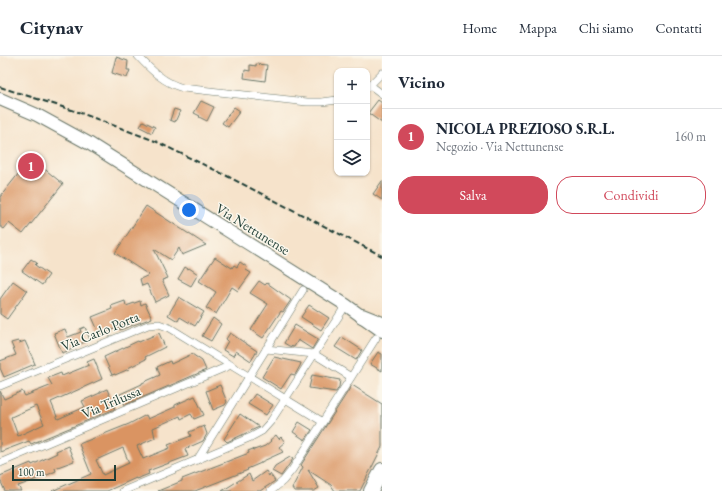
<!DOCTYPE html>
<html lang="it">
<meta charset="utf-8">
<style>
body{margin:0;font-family:"EB Garamond",serif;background:#f2f2f3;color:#1f2937}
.controls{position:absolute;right:12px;top:12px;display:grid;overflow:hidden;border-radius:8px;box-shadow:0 1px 3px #0004}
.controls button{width:36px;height:36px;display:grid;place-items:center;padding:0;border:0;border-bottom:1px solid #e0e1e3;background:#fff;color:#1f2937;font:20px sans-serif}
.scale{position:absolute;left:12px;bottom:10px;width:104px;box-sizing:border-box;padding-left:4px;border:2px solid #1f3d34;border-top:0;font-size:11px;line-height:14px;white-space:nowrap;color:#1f3d34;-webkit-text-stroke:3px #fbf7ec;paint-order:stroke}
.you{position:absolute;left:189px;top:154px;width:14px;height:14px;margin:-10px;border:3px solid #fff;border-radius:50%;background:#1a73e8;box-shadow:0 0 0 6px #1a73e833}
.badge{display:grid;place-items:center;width:26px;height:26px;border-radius:50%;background:#d1495b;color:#fff;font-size:13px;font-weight:700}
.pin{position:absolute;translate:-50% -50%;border:2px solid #fff;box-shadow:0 1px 4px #0006}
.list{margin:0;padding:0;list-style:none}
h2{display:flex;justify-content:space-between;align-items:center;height:52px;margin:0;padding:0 16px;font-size:17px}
h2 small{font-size:13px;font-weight:400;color:#747a83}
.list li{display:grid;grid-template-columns:26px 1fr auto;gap:12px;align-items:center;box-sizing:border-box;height:56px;padding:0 16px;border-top:1px solid #e0e1e3}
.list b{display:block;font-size:15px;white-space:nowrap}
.list p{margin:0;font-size:13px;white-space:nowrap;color:#747a83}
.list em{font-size:13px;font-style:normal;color:#747a83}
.actions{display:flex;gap:8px;padding:12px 16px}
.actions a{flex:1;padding:9px 0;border:1px solid #d1495b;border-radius:16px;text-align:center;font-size:14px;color:#d1495b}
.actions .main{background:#d1495b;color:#fff}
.icon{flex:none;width:22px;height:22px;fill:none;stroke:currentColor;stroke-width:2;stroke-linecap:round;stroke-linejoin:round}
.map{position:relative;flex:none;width:382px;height:435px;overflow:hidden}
header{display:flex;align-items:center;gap:24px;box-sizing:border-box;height:56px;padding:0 20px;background:#fff;border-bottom:1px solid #e0e1e3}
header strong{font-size:19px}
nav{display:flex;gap:22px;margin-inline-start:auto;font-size:14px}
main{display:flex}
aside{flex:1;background:#fff}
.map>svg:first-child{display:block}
</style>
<header>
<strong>Citynav</strong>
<nav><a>Home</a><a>Mappa</a><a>Chi siamo</a><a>Contatti</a></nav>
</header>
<main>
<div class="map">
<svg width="382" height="435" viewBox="0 0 382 435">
<rect width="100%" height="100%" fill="#fbf7ec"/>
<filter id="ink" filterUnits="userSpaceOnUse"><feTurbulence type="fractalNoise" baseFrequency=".025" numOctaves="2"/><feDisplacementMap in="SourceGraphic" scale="8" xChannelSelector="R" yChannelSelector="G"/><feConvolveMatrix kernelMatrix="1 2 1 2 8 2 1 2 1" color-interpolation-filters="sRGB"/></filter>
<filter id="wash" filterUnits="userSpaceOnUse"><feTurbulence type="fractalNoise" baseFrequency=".012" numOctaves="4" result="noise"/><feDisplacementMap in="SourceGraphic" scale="16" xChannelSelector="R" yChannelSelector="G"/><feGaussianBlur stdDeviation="0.9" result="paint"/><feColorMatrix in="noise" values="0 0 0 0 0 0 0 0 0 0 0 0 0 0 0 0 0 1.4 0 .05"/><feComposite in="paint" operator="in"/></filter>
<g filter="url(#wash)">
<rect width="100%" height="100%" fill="#f6e3cb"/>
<g id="blocks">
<g fill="#da9462" fill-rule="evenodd">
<polygon points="116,1 128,5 127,14 130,14 127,22 112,17"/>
<polygon points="256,8 267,9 265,25 244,22 245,14 250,15 250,9 256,10"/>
<polygon points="378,44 382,47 382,67 368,57"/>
<polygon points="201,45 214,51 207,65 199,61 200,60 194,57"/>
<polygon points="234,51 240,55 228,71 222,67"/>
<polygon points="174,53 180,55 175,66 170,64"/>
<polygon points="143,65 155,71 152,77 140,71"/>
<polygon points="31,102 63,128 23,178 9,167 4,173 0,170 0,141"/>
<polygon points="382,125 382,144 373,138"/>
<polygon points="146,150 206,189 182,199 179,192 171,204 154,193 168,222 162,224 169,239 155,246 147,228 142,230 140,223 149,219 115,197"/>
<polygon points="215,201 232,212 234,209 237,211 240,206 247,211 246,214 251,217 238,235 232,231 216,258 206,252 216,236 199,225"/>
<polygon points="31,203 37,207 35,209 49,219 42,229 22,215"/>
<polygon points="185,211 188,213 189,212 198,218 191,230 178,223"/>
<polygon points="13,225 27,235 7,263 0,258 0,243"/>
<polygon points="259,225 265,229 267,227 291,244 283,256 281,255 263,282 251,274 268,248 250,237"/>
<polygon points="179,241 204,256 195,270 180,261 178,265 168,259"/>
<polygon points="125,245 126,250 140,245 141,249 145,247 152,262 120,274 119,271 100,279 92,261 112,253 111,250"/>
<polygon points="309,249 329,262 321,274 301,261"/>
<polygon points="213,262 221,268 211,285 202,280"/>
<polygon points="295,269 318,283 312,293 298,284 294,291 289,290 284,287"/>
<polygon points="85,271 90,284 72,291 73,293 62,297 54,277 65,273 68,281 81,276 80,273"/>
<polygon points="159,277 165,291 145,301 146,303 128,312 129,313 115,319 115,318 112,319 104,301 138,285 139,286"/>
<polygon points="230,277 257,295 251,305 236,295 233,300 223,294 228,285 226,283"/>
<polygon points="342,281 362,294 356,304 335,291"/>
<polygon points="18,285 19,287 25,285 35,308 4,321 0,312 0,305 16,299 11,287"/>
<polygon points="378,296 382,298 382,315 370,308"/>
<polygon points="192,298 202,305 206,314 125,349 120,338 142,328 142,327 160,319 157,311 170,305 171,308"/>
<polygon points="274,301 301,307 300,310 295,319 291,318 281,333 262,321"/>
<path d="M94 303 102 323 51 346 58 363 85 351 82 345 100 337V336L107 333 115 353 31 388 29 385 0 396V335L4 343 22 335 25 340 52 329 48 322 61 317 62 320 89 309 87 306ZM36 350 44 368 18 380 11 361Z"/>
<polygon points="312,319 340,324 339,331 336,336 309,332"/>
<polygon points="220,329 227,346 225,349 213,354 206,335"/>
<polygon points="352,329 382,348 382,391 360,435 335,435 331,429 308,414 319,432 314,435 294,435 292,432 303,411 301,409"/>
<polygon points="255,338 273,349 266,359 248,348"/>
<path d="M195 340 204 359 194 363 191 358 181 363 180 360 153 372 155 382 137 390 143 403 170 392 168 389 191 380 189 376 204 370 207 378 203 385 185 393 188 400 148 415 149 418 136 423V422L107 435H52L91 418 79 388 129 368 146 359 148 363 175 351V349ZM123 392 129 407 103 419 96 404Z"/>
<polygon points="240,358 259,371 227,386 224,383"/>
<polygon points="299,366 312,374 305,384 293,376"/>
<polygon points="276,379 279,383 281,381 285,386 279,391 283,396 261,406 261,407 247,413 248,414 195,435 158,435 182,425 182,423 249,397 248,395 253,393 254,394 265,390 271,385 270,384"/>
<polygon points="68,390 74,405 55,412 56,415 43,421 18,430 21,435 5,435 0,424 0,420 31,407 32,409 57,397 56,395"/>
<polygon points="290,401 293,403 281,420 272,415 275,410"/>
<polygon points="266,415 269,420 270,418 275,425 260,435 222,435 249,418 252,425"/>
</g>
</g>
</g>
<g filter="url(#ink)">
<use href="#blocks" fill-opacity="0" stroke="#6a7769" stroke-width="1"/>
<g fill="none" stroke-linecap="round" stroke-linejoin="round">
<g stroke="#6a7769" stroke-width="8">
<g id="street">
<path d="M138 0C151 14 164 27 183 32L307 46H322L337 44"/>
<polyline points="370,29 382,38"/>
<polyline points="367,32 382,17"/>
<polyline points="266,293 314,298 351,321"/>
<polyline points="0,330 148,269 159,268 170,272 323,366"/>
<polyline points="197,404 303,234"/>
<polyline points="0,407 231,309"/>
<polyline points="123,435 251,381 262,375 271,365 346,249"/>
<polyline points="271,435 283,425 292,414 376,282"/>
</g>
</g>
<g stroke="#6a7769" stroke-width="14">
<polyline id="primary" points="0,43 37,59 90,88 346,249 382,275"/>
</g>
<g stroke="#6a7769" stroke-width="16">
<g id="highway">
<polyline points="362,260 382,268"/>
<polyline points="371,435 382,414"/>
</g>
</g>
<use href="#street" stroke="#fff" stroke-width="7"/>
<use href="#primary" stroke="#fff" stroke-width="12"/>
<use href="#highway" stroke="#fff" stroke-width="14"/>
<polyline stroke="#1f3d34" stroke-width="2" stroke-dasharray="6 3" stroke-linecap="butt" points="0,31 78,56 155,85 227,120 382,200"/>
</g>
</g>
<g text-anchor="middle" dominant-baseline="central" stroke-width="3" stroke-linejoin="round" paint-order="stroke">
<g font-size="14" fill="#1f3d34" stroke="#fbf7ec">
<text transform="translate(253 173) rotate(32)">Via Nettunense</text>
<text transform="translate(100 275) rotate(-22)">Via Carlo Porta</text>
<text transform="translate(111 346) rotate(-23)">Via Trilussa</text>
</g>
</g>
</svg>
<div class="controls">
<button>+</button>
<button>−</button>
<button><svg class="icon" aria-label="layers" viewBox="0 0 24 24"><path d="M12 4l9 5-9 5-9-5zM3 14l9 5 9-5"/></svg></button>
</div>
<div class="scale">100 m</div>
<div class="you"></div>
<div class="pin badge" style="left:31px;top:110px">1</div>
</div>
<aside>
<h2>Vicino<small></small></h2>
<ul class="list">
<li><span class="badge">1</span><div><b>NICOLA PREZIOSO S.R.L.</b><p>Negozio · Via Nettunense</p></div><em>160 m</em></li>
</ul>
<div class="actions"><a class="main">Salva</a><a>Condividi</a></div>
</aside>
</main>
